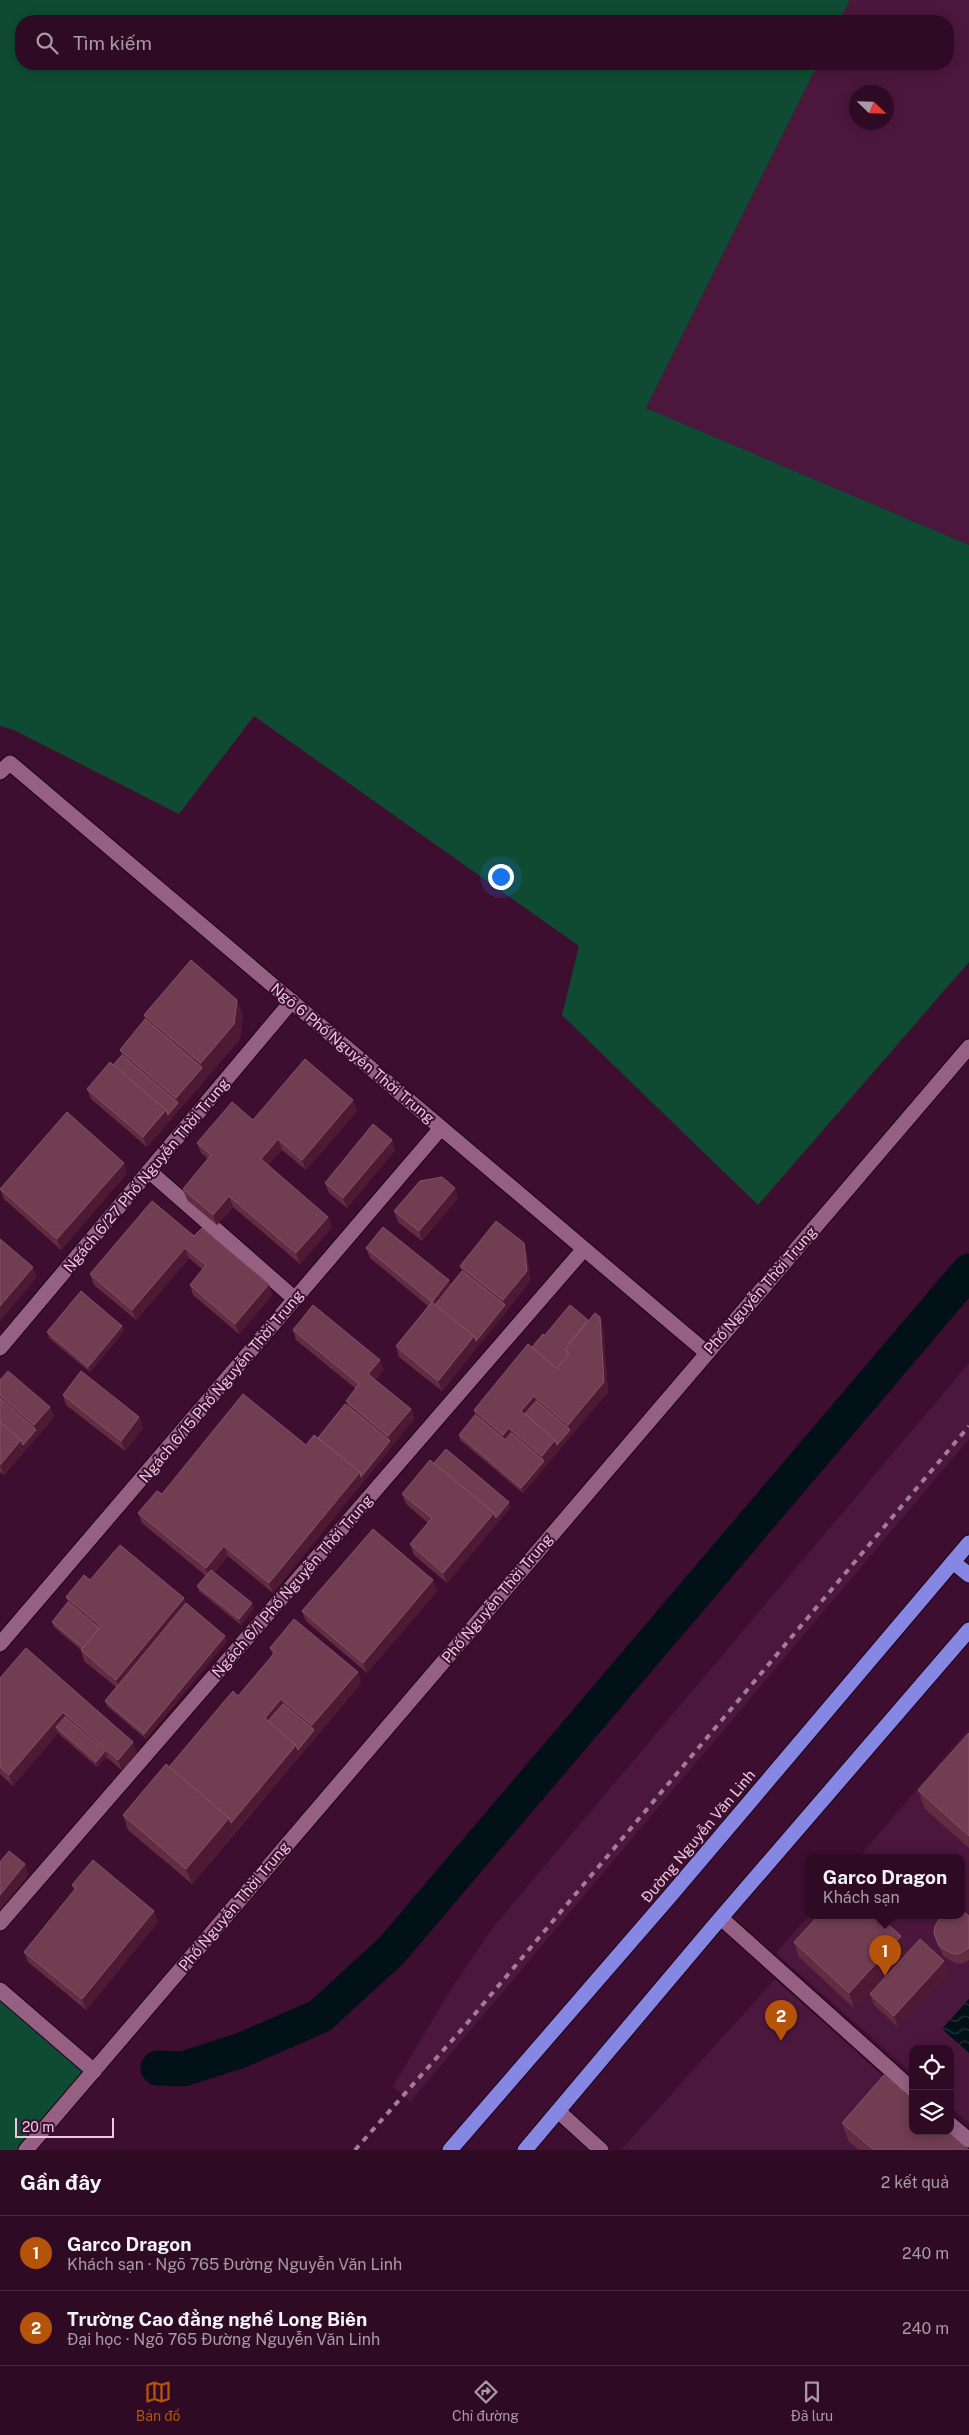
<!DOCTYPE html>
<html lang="vi">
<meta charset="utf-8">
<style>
body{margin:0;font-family:"Public Sans",sans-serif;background:#36132c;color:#f1f3f6}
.controls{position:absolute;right:15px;bottom:15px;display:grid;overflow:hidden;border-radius:10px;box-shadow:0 2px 12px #0003}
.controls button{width:45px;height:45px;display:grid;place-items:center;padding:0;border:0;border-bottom:1px solid #492b41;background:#2e0a24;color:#f1f3f6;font:25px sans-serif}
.compass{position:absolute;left:849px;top:85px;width:45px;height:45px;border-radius:50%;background:#2e0a24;box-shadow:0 2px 12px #0003;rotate:113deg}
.scale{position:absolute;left:15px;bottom:12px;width:99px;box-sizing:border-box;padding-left:5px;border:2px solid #e9cadd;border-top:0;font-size:14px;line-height:18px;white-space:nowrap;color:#e9cadd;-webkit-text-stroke:4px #3e0e30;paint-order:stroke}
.you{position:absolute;left:500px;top:876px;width:18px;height:18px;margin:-12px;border:4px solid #fff;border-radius:50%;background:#1a73e8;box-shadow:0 0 0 8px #1a73e833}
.badge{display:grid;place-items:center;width:32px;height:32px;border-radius:50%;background:#b45309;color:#fff;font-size:16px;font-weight:700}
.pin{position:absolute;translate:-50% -41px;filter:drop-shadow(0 1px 2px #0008)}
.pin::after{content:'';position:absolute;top:26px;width:18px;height:15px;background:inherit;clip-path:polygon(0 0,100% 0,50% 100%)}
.popup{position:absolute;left:805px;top:1854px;width:160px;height:65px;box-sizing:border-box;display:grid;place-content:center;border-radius:10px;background:#2e0a24;filter:drop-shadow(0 1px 4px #0005);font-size:16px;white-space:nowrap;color:#a79aa6}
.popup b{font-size:19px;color:#f1f3f6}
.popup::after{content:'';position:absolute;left:50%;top:100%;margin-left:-10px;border:10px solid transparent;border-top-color:#2e0a24}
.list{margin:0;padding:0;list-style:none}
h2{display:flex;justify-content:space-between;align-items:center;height:65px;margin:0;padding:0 20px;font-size:21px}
h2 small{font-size:16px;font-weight:400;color:#a79aa6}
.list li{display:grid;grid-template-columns:32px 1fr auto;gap:15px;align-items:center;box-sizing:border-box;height:75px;padding:0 20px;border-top:1px solid #492b41}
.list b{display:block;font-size:19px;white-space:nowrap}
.list p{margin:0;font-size:16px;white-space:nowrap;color:#a79aa6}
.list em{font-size:16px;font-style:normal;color:#a79aa6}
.icon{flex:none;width:28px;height:28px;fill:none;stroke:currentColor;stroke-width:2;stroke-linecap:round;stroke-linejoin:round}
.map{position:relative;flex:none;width:969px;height:2150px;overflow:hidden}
.search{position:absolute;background:#2e0a24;box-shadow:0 2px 12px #0003;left:15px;right:15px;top:15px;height:55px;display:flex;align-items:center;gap:12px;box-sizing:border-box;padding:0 18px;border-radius:20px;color:#a79aa6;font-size:19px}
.sheet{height:215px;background:#2e0a24}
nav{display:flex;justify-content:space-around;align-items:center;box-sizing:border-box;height:70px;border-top:1px solid #492b41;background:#2e0a24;font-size:14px;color:#a79aa6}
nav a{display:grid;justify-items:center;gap:2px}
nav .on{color:#b45309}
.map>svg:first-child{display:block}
</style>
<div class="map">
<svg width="969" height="2150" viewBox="0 0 969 2150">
<defs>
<pattern id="water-waves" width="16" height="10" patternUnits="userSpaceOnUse" patternTransform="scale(1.25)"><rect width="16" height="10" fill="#021117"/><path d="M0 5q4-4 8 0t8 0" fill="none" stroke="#273238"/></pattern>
</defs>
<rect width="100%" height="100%" fill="#3e0e30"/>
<g fill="#4c173d" fill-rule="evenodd">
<path d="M850 0H969V545L646 408 818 64H948V21H839ZM856 92H886V122H856Z"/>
<polygon points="969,1363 969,1439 410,2102 393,2086 453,1986 494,1926"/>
<polygon points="969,1729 969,1999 942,2029 969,2053 969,2123 950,2107 950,2049 913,2049 913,2074 776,1953 809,1915 961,1915 961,1857 859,1857"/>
<polygon points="775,1979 913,2103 913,2131 965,2150 621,2150"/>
</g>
<g fill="#0f4b32">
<polygon points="0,0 850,0 839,21 21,21 21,64 818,64 646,408 969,545 969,962 758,1205 562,1015 579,946 254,716 179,814 14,730 0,726"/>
<polygon points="0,1989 94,2071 26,2150 0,2150"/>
</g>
<polygon fill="url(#water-waves)" points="969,1999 969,2053 942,2029"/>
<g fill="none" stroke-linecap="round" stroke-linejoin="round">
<polyline stroke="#021117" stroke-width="35" points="158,2068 183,2069 242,2050 320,2016 391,1951 969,1271"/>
<g stroke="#1f0016" stroke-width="17">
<g id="minor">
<polyline points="0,772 10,763 706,1352"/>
<polyline points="149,1171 295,1299"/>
<polyline points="0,1348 292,1001"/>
<polyline points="0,1644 441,1128"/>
<polyline points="721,1918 913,2090"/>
<polyline points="0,1923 584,1249"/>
<polyline points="0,1990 94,2071"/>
<polyline points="558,2111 601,2150"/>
<polyline points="950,2124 969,2140"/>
<polyline points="26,2150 969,1047"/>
</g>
</g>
<g stroke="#1f0016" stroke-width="17">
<g id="highway">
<polyline points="953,1562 969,1575"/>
<polyline points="450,2150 670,1896 969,1543"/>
<polyline points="525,2150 713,1927 969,1630"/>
</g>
</g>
<use href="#minor" stroke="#966083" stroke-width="15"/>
<use href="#highway" stroke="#8587e3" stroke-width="15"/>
<polyline stroke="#a37d96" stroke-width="4" stroke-dasharray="6 6" stroke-linecap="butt" points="355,2150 463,2028 969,1426"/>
</g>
<g fill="#632c40">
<polygon points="144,1015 243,1015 240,1039 147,1147 91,1099 87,1089 113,1065 122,1055 120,1050 145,1019"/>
<polygon points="353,1100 357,1111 306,1170 282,1150 268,1165 328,1217 332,1227 300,1264 233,1207 217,1225 187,1200 183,1189 208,1159 201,1153 197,1143 253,1120"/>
<polygon points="392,1140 395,1150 347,1208 329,1193 325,1183"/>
<polygon points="127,1173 61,1250 4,1199 0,1189"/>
<polygon points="458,1198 422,1241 398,1222 394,1211"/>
<polygon points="194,1236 272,1295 239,1334 193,1295 190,1285 203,1270 189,1258 136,1320 94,1285 90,1274"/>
<polygon points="524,1243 527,1254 530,1281 442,1391 399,1357 396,1346 428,1306 370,1258 366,1248 449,1280 450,1285 462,1271 460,1266"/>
<polygon points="600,1317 603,1327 608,1392 523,1493 460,1440 459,1435 475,1415 474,1410 532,1347 544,1336"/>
<polygon points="293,1330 384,1370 375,1380 411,1409 414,1419 273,1593 228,1556 214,1573 254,1608 241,1625 199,1591 197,1586 206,1576 142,1523 138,1513 162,1494 306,1445 318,1438 348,1406 346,1401 356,1389 296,1340"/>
<polygon points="124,1331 90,1372 49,1338 47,1332"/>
<polygon points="0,1380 50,1407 54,1417 4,1475 0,1472"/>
<polygon points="63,1395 139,1417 143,1428 125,1451 66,1405"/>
<polygon points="402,1494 511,1507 447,1583 414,1555 410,1544 428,1523 406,1504"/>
<polygon points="90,1580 184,1598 186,1603 225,1636 227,1641 146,1739 107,1706 105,1701 116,1687 84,1661 81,1650 54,1627 52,1622 68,1602 66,1597"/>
<polygon points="437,1591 367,1673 306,1621 302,1611"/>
<polygon points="270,1648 358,1672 361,1683 192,1884 128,1830 123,1815 238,1696 273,1655"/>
<polygon points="0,1678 137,1752 122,1770 106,1757 97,1767 58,1733 13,1786 0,1774"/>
<polygon points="969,1733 969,1848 925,1809 918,1790"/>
<polygon points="72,1885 158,1922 86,2010 28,1962 24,1952 74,1890"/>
<polygon points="969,1916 969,1960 961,1964 955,1963 943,1956 934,1933"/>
<polygon points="901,1936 907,1951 854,2008 799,1957 794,1942"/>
<polygon points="944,1961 948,1972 898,2027 874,2005 870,1994"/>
<polygon points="842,2123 969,2150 859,2150 849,2142"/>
</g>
<g fill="#4e1932">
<polygon points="237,1000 243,1015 240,1039 147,1147 143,1137 166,1110 178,1103 176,1098 202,1068 201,1063"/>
<polygon points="353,1100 357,1111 306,1170 302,1160"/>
<polygon points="278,1139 282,1150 265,1169 261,1159"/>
<polygon points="392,1140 395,1150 347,1208 343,1198"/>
<polygon points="124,1163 127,1173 61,1250 57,1239"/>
<polygon points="455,1188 458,1198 422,1241 419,1231"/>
<polygon points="229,1196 233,1207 217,1225 213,1215"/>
<polygon points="328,1217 332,1227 300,1264 296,1253"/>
<polygon points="524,1243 527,1254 530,1281 507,1311 503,1300"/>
<polygon points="185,1248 189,1258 136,1320 132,1310"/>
<polygon points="33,1267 37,1277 0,1321 0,1306"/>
<polygon points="449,1280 452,1291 437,1310 432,1302"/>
<polygon points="269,1284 272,1295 239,1334 235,1324"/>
<polygon points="505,1305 507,1311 442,1391 438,1381 474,1336"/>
<polygon points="600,1317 603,1327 608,1392 546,1466 542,1456 555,1440 570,1430 568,1425"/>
<polygon points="122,1326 124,1331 90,1372 88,1367"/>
<polygon points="380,1360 384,1370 372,1384 368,1374"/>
<polygon points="534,1396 538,1407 527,1419 521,1411"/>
<polygon points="50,1407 54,1417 4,1475 0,1465 21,1440 36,1430 34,1425"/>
<polygon points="411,1409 414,1419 392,1447 388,1436"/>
<polygon points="139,1417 143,1428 125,1451 121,1441"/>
<polygon points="509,1428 513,1438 507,1445 503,1435"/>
<polygon points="390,1441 392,1447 273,1593 269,1583 360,1472"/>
<polygon points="544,1461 546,1466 523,1493 521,1488"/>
<polygon points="509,1502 511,1507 447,1583 443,1573 494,1513"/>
<polygon points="224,1546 228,1556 209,1579 206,1568"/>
<polygon points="433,1580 437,1591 367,1673 363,1663"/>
<polygon points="184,1598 188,1608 120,1690 116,1680"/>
<polygon points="252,1603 254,1608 241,1625 239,1619"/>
<polygon points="225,1636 227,1641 146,1739 144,1734"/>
<polygon points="358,1672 361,1683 234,1833 231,1823 296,1745 314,1730 312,1725"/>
<polygon points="281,1699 285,1709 270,1726 265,1718"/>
<polygon points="63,1712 67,1722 56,1727 58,1733 13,1786 9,1775"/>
<polygon points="133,1742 137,1752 122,1770 118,1760"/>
<polygon points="105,1751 107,1756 97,1767 96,1762"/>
<polygon points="229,1818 234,1833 192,1884 186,1869"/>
<polygon points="25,1864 29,1875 0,1910 0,1895"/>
<polygon points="154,1911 158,1922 86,2010 82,1999"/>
<polygon points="901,1936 907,1951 854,2008 849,1993"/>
<polygon points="944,1961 948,1972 898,2027 894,2016"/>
</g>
<g fill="#713d51" stroke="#845367">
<polygon points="191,960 237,1000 234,1024 201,1063 144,1015"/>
<polygon points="145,1019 202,1068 176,1098 120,1050"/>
<polygon points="122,1055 178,1103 168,1115 166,1110 113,1065"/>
<polygon points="305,1059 353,1100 302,1160 278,1139 261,1159 328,1217 296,1253 229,1196 213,1215 183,1189 211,1155 197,1143 232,1102 253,1120"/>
<polygon points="110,1062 166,1110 143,1137 87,1089"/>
<polygon points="67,1112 124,1163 57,1239 0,1189"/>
<polygon points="373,1124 392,1140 343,1198 325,1183"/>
<polygon points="442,1177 455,1188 419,1231 394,1211 420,1181"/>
<polygon points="152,1201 194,1236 202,1228 269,1284 235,1324 190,1285 206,1265 185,1248 132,1310 90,1274"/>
<polygon points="496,1221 524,1243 527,1271 503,1300 460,1266"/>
<polygon points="383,1227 449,1280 432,1302 366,1248"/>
<polygon points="0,1239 33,1267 0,1306"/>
<polygon points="462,1271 505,1305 476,1341 474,1336 435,1305"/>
<polygon points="81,1291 122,1326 88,1367 47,1332"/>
<polygon points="432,1302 474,1336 438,1381 396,1346"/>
<polygon points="313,1305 380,1360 368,1374 411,1409 388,1436 346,1401 359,1384 293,1330"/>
<polygon points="570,1305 588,1320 565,1349 568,1352 566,1354 568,1355 557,1369 532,1347 543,1334 544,1336"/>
<polygon points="595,1313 600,1317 604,1382 568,1425 534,1396 521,1411 555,1440 542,1456 509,1428 503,1435 474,1410 528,1344 557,1369 569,1353 565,1349"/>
<polygon points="8,1371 50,1407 34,1425 0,1395 0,1380"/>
<polygon points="81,1371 139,1417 121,1441 63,1395"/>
<polygon points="243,1394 306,1445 314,1435 360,1472 269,1583 224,1546 206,1568 138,1513 157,1491 162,1494"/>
<polygon points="0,1398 36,1430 23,1445 21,1440 0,1422"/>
<polygon points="536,1401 570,1430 557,1445 555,1440 525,1414"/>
<polygon points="345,1404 390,1441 361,1477 360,1472 318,1438"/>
<polygon points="475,1415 505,1440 511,1433 544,1461 521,1488 459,1435"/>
<polygon points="0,1422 21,1440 0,1465"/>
<polygon points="446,1449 509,1502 496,1518 494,1513 434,1463"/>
<polygon points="430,1460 494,1513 443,1573 410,1544 432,1518 402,1494"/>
<polygon points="373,1529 433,1580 363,1663 302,1611"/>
<polygon points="120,1545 184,1598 116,1680 81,1650 101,1626 66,1597 84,1575 90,1580"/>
<polygon points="211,1570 252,1603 239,1619 197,1586"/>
<polygon points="68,1602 99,1628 83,1648 52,1622"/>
<polygon points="186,1603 225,1636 144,1734 105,1701"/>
<polygon points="294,1619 358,1672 312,1725 281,1699 265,1718 296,1745 231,1823 229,1818 169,1767 233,1691 238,1696 266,1663 275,1652 270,1648"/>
<polygon points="26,1648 133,1742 118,1760 63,1712 9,1775 0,1767 0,1678"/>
<polygon points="283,1704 314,1730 298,1750 296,1745 268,1721"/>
<polygon points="65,1717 105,1751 96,1762 56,1727"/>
<polygon points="969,1733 969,1836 918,1790"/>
<polygon points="166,1764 229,1818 186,1869 123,1815"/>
<polygon points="9,1851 25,1864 0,1895 0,1862"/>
<polygon points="93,1860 154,1911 82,1999 24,1952 76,1888 72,1885"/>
<polygon points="961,1912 964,1912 969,1916 969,1948 958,1954 951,1953 939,1946 934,1933 935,1926 942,1915 961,1915"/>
<polygon points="819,1915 878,1915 901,1936 849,1993 794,1942"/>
<polygon points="920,1939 944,1961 894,2016 870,1994"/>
<polygon points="884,2075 913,2101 913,2131 947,2131 969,2150 874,2150 842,2123"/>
</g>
<g text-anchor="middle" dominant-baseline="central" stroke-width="4" stroke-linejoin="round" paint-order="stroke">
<g font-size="15" fill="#e9cadd" stroke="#3e0e30">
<text transform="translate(353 1053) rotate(40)">Ngõ 6 Phố Nguyễn Thời Trung</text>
<text transform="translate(146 1175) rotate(-50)">Ngách 6/27 Phố Nguyễn Thời Trung</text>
<text transform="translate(760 1290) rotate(-49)">Phố Nguyễn Thời Trung</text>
<text transform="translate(221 1386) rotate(-50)">Ngách 6/15 Phố Nguyễn Thời Trung</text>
<text transform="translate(292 1586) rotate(-49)">Ngách 6/1 Phố Nguyễn Thời Trung</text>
<text transform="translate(497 1598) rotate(-50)">Phố Nguyễn Thời Trung</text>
<text transform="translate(698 1836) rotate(-50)">Đường Nguyễn Văn Linh</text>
<text transform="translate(234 1906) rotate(-50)">Phố Nguyễn Thời Trung</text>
</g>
</g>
</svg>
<div class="controls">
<button><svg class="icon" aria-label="locate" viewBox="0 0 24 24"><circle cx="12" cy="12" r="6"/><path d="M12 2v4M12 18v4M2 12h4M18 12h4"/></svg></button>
<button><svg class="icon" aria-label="layers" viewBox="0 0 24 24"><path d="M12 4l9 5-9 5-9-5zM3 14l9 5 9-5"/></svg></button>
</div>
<svg class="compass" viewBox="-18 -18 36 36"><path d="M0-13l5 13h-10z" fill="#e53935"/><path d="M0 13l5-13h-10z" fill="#a79aa6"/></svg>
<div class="scale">20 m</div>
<div class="you"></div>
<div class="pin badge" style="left:885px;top:1976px">1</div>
<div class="popup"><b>Garco Dragon</b>Khách sạn</div>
<div class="pin badge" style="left:781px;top:2041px">2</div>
<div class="search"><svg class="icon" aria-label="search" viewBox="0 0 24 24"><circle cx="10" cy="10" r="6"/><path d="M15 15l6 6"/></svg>Tìm kiếm</div>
</div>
<section class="sheet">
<h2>Gần đây<small>2 kết quả</small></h2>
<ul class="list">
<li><span class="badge">1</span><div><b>Garco Dragon</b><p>Khách sạn · Ngõ 765 Đường Nguyễn Văn Linh</p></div><em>240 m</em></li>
<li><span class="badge">2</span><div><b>Trường Cao đẳng nghề Long Biên</b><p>Đại học · Ngõ 765 Đường Nguyễn Văn Linh</p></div><em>240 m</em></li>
</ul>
</section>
<nav>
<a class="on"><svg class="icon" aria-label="map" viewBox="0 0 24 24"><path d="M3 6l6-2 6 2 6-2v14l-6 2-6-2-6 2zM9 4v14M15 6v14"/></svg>Bản đồ</a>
<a><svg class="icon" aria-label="directions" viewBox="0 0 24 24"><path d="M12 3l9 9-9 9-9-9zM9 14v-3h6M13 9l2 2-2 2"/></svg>Chỉ đường</a>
<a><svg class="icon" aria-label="saved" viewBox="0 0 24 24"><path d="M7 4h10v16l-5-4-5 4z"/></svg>Đã lưu</a>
</nav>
